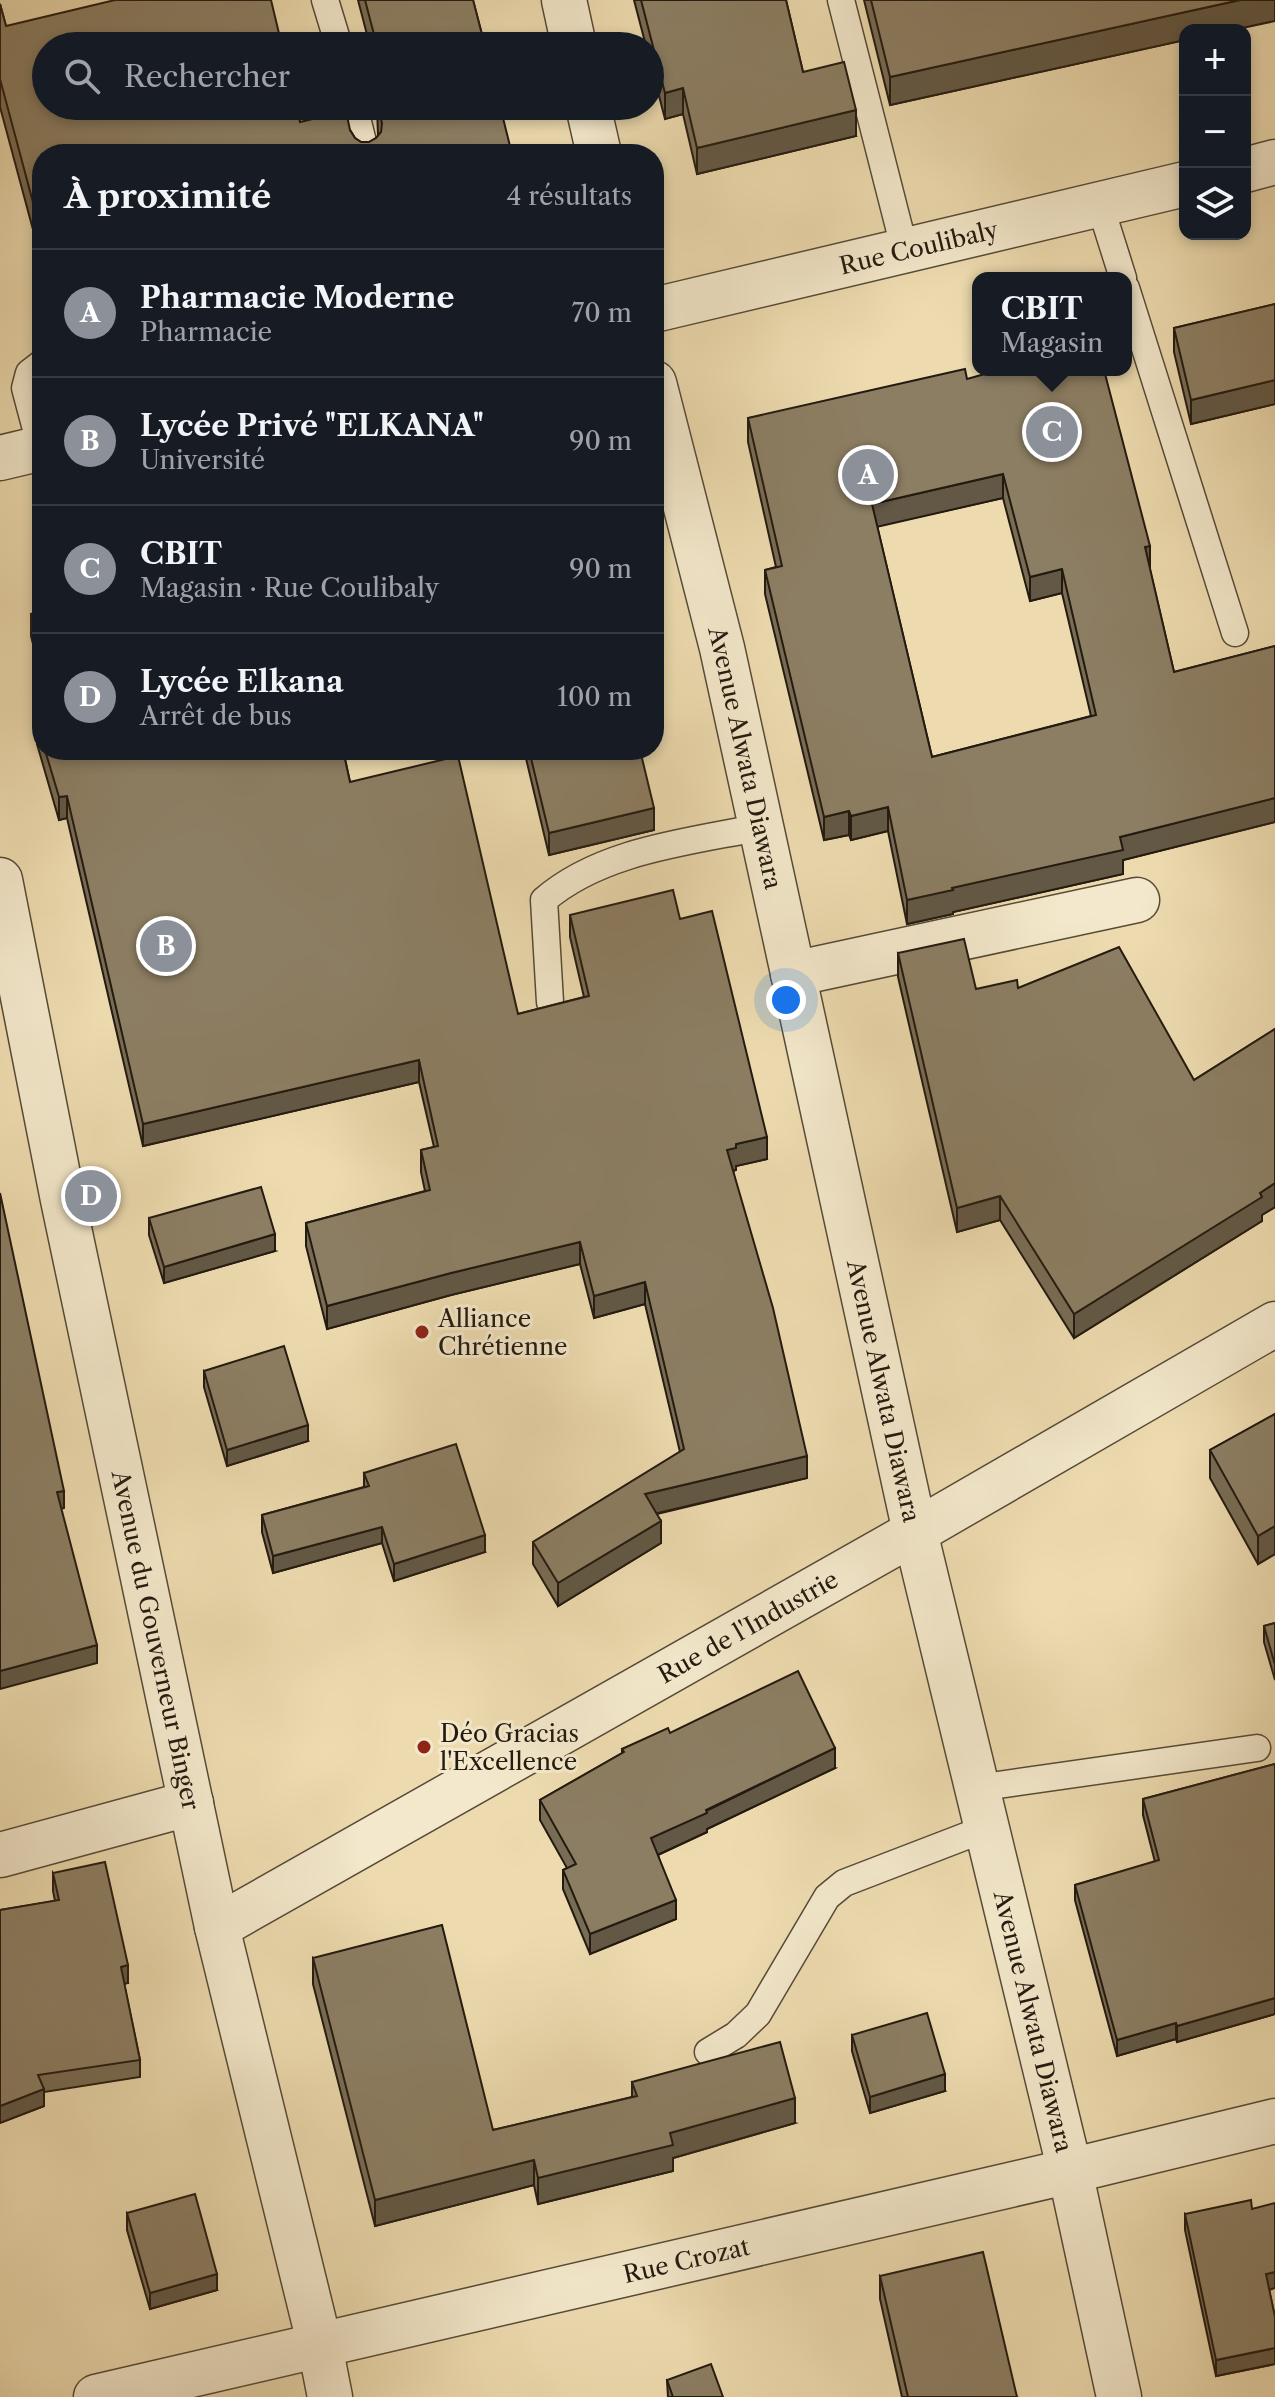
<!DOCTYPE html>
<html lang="fr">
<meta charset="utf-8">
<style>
body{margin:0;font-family:"Libre Caslon Text",serif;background:#242831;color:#f1f3f6}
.controls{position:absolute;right:24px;top:24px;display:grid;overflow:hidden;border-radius:16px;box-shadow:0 4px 12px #0003}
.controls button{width:72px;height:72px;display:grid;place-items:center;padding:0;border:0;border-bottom:2px solid #363941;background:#171b24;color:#f1f3f6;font:40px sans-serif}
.you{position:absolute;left:786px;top:1000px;width:28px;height:28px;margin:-20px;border:6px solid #fff;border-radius:50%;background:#1a73e8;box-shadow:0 0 0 12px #1a73e833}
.badge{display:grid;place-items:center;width:52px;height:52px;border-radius:50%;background:#8c9099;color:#fff;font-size:26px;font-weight:700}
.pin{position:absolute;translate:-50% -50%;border:4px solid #fff;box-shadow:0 2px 8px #0006}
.popup{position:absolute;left:972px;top:272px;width:160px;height:104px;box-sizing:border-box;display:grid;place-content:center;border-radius:16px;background:#171b24;filter:drop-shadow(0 2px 6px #0005);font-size:26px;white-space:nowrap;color:#9ea1a6}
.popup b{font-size:30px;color:#f1f3f6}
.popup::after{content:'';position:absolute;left:50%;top:100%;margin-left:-16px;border:16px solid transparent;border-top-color:#171b24}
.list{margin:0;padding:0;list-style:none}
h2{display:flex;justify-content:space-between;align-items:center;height:104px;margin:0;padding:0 32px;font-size:34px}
h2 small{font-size:26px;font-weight:400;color:#9ea1a6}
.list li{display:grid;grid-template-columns:52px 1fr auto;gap:24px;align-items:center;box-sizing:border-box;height:128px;padding:0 32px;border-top:2px solid #363941}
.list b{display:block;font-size:30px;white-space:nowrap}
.list p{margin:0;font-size:26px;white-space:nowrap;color:#9ea1a6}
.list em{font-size:26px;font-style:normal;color:#9ea1a6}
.icon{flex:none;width:44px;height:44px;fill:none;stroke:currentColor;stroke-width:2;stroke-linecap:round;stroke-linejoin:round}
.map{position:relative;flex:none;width:1275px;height:2397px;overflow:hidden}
.search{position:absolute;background:#171b24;box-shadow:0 4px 12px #0003;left:32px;top:32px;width:632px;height:88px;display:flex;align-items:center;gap:20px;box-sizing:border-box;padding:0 28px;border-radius:44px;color:#9ea1a6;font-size:30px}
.panel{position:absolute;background:#171b24;box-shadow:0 4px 12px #0003;left:32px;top:144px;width:632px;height:616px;border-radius:32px}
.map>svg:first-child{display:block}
</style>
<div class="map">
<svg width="1275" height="2397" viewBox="0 0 1275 2397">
<rect width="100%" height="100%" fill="#eddbaf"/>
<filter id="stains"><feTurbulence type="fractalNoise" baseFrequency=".0025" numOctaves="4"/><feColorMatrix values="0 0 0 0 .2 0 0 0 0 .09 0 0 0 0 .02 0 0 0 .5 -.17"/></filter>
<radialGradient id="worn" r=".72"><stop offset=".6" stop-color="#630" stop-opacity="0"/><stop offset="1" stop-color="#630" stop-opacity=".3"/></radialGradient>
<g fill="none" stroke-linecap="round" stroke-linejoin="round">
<g stroke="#564a38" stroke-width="29">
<g id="service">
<polyline points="325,0 339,46"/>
<polyline points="841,0 905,251"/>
<polyline points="354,106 366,154"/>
<polyline points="1100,205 1123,278"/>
<polyline points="1126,288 1235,633"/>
<polyline points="41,448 25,388 29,373 42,363"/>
<path d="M550 1002 544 900C602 850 689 842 761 827"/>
<polyline points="977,1788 1257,1748"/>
<polyline points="708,2052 736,2035 758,2014 827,1897 844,1883 987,1828"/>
</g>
</g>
<g stroke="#564a38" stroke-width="47">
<g id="minor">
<polyline points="564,0 574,46"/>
<polyline points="588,106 599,154"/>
<polyline points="1245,170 1275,162"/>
<path id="s1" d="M654 310 1185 184"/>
<path id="s2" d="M654 383 722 648 915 1532 1070 2171 1119 2397"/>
<polyline points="0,458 42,448"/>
<polyline points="793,974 1137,900"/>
<polyline points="0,1855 191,1803"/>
<path id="s3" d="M217 1927 915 1532 1275 1324"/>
<path id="s4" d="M96 2397 1070 2171 1275 2121"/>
</g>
</g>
<g stroke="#564a38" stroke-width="47">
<g id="tertiary">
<path id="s5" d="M0 880 63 1200 217 1927 320 2346 330 2397"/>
</g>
</g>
<use href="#service" stroke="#f3e8cb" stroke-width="26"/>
<use href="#minor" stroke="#f3e8cb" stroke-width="44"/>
<use href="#tertiary" stroke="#f3e8cb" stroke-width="44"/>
</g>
<g fill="#786c55" stroke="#231a10" stroke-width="2" fill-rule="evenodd">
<polygon points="358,0 473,0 485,46 370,46"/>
<polygon points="634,0 786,0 803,72 856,136 697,174 683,114 665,119 650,61 650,46 646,46"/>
<polygon points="864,0 1275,0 1185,30 1185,40 890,105"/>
<polygon points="0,4 6,26 300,122 350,130 355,138 361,142 369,142 376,138 378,136 377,106 511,154 42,154 42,263 0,107"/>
<polygon points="1275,304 1275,404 1191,424 1174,352 1174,328"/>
<path d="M967 379 1150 570 1174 672 1275 646V822L1123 860V874L953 912V914L907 924 888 831 851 840 849 835 824 840 765 594V570L776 567 748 442V418ZM1003 498 1030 601 1062 593 1091 716 932 757 877 526Z"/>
<polygon points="42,611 42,679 31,636 31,614"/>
<polygon points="42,721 42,750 343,750 350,782 518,1014 584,997 570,937 570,915 680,919 767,1159 736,1166 736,1170 733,1171 807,1478 657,1514 661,1543 558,1606 533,1564 533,1542 680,1452 645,1304 594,1318 580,1264 451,1295 327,1329 306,1246 306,1223 425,1191 421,1172 421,1150 434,1147 419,1082 143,1146 67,818 59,820 37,744 37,722"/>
<polygon points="524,750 640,750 654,830 549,855"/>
<polygon points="898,953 976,989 1018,988 1194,1080 1275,1029 1275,1207 1262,1215 1262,1221 1074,1338 1000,1220 957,1232 898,977"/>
<polygon points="149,1218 275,1251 164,1283 149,1235"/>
<polygon points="204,1371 308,1441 227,1466 204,1387"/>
<polygon points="1275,1414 1275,1554 1258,1564 1210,1478 1210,1450"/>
<polygon points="364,1473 485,1552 394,1581 382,1543 273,1573 262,1532 262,1515 364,1487"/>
<polygon points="1275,1623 1275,1680 1264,1642 1264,1626"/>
<polygon points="670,1733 835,1768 707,1829 707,1832 658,1855 676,1919 590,1954 563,1889 563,1870 567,1868 540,1820 540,1800 622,1753 622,1749"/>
<polygon points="1275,1764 1275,2014 1177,2042 1176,2039 1117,2056 1075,1900 1075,1885 1155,1862 1143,1815 1143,1799"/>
<polygon points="53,1873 128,1983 124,1984 140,2060 140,2077 44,2092 44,2106 0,2123 0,1910 55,1901 53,1891"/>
<polygon points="313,1958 493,2130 632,2097 632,2082 795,2123 673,2158 673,2171 538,2204 534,2185 375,2226 313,1984"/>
<polygon points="852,2035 945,2091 870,2113 852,2051"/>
<polygon points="127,2213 217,2290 150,2309 127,2230"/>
<polygon points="1185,2214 1269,2290 1275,2317 1275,2364 1216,2376 1185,2230"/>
<polygon points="880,2276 1017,2397 902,2397 880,2299"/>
<polygon points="667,2380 723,2397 668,2397"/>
</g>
<g fill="#625845" stroke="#231a10" stroke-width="2">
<polygon points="1240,0 1275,0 1275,21 1233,30 1185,30 1185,40 890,105 890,77"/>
<polygon points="683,88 683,114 665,119 665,93"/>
<polygon points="856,110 856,136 697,174 697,148"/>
<polygon points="511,150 511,154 493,154"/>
<polygon points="1275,380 1275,404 1191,424 1191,400"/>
<polygon points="1003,474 1003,498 872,528 872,504"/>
<polygon points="1150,546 1150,570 1145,547"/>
<polygon points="1062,569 1062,593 1030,601 1030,577"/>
<polygon points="67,796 67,818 59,820 59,797"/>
<polygon points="1275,798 1275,822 1123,860 1123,874 953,912 953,914 907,924 907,900 952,888 1120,837"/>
<polygon points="888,807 888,831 851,840 851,816"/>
<polygon points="654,808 654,830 549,855 549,833"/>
<polygon points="849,811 849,835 824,840 824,817"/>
<polygon points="419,1060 419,1082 143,1146 143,1124"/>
<polygon points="767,1137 767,1159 736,1166 736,1170 727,1172 727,1150 736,1144"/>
<polygon points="1275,1183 1275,1207 1262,1215 1262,1221 1074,1338 1074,1314"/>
<polygon points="1000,1196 1000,1220 957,1232 957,1208"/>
<polygon points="275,1234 275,1251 164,1283 164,1267"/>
<polygon points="580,1242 580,1264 451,1295 327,1329 327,1306 451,1273"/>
<polygon points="645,1282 645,1304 594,1318 594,1296"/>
<polygon points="308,1425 308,1441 227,1466 227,1450"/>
<polygon points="807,1456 807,1478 645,1516 645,1494"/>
<polygon points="64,1491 64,1508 57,1510 57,1492"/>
<polygon points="661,1521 661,1543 558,1606 558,1583"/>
<polygon points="1275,1526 1275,1554 1258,1564 1258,1536"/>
<polygon points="382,1527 382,1543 273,1573 273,1556"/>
<polygon points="485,1535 485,1552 394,1581 394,1564"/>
<polygon points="97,1645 97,1663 0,1689 0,1671"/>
<polygon points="835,1748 835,1768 707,1829 707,1832 651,1858 651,1838"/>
<polygon points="676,1900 676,1919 590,1954 590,1934"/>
<polygon points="128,1965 128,1983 121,1984 121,1967"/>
<polygon points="1275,1998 1275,2014 1177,2042 1177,2026"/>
<polygon points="1176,2023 1176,2039 1117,2056 1117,2040"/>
<polygon points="945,2074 945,2091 870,2113 870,2097"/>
<polygon points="44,2089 44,2106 0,2123 0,2106"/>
<polygon points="795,2098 795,2123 673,2158 673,2171 538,2204 538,2178 670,2133"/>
<polygon points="534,2160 534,2185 375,2226 375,2200"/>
<polygon points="1275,2272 1275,2288 1266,2291 1266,2274"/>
<polygon points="217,2274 217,2290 150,2309 150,2293"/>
<polygon points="1275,2348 1275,2364 1216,2376 1216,2360"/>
</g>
<g fill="#8c7e63" stroke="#231a10" stroke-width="2" fill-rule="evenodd">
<polygon points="115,0 271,0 282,46 46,46 46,106 297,106 300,122 346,111 350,130 355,138 361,142 369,142 376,138 381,132 382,123 377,106 500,106 511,150 493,154 42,154 42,236 0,79 0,4 6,26"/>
<polygon points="365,0 473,0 485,46 377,46"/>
<polygon points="641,0 786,0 803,72 844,62 856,110 697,148 683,88 665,93"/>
<polygon points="871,0 1240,0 890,77"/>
<polygon points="1275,304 1275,380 1191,400 1174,328"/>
<path d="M965 369 967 379 999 370H1104L1150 546 1145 547 1174 672 1275 646V798L1120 837 1123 850 952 888 953 890 907 900 888 807 851 816 849 811 824 817 765 570 782 566 748 418ZM1003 474 1030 577 1062 569 1096 715 932 757 872 504Z"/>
<polygon points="42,611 42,657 31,614"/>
<polygon points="42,721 42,740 37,722"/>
<polygon points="45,750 343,750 350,782 458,756 518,1014 589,996 570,915 673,890 680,919 712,911 767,1137 736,1144 736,1148 727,1150 773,1308 807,1456 645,1494 661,1521 558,1583 533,1542 684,1449 645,1282 594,1296 580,1242 451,1273 327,1306 306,1223 430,1190 421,1150 438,1146 419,1060 143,1124 67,796 59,797"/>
<polygon points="529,750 640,750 654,808 549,833"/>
<polygon points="964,939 976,989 1017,980 1018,988 1119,947 1194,1080 1275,1029 1275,1183 1260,1193 1262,1197 1074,1314 1000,1196 957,1208 898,953"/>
<polygon points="261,1187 275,1234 164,1267 149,1218"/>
<polygon points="0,1193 64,1491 57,1492 97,1645 0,1671"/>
<polygon points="284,1346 308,1425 227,1450 204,1371"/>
<polygon points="1275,1414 1275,1526 1258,1536 1210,1450"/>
<polygon points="456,1444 485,1535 394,1564 382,1527 273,1556 262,1515 369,1486 364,1473"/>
<polygon points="1275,1623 1275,1665 1264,1626"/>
<polygon points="798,1671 835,1748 706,1810 707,1813 651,1838 676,1900 590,1934 563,1870 576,1864 540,1800 624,1752 622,1749 668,1728 670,1733"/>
<polygon points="1275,1764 1275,1998 1177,2026 1176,2023 1117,2040 1075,1885 1159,1860 1143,1799"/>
<polygon points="105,1862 128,1965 121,1967 140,2060 38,2075 44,2089 0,2106 0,1910 59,1900 53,1873"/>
<polygon points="442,1925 493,2130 637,2096 632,2082 780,2042 795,2098 670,2133 673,2145 538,2178 534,2160 375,2200 313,1958"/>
<polygon points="927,2013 945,2074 870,2097 852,2035"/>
<polygon points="195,2194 217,2274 150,2293 127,2213"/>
<polygon points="1251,2200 1252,2209 1275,2203 1275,2272 1266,2274 1275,2317 1275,2348 1216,2360 1185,2214"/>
<polygon points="983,2252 1017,2397 908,2397 880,2276"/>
<polygon points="711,2364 723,2397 673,2397 667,2380"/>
</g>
<g fill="#8f2418" stroke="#f3e8cb" stroke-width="3">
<circle cx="422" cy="1332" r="8"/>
<circle cx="424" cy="1747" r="8"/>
</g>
<g text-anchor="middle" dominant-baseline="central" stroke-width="6" stroke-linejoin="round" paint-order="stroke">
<g font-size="24" fill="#231a10" stroke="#f3e8cb">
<text stroke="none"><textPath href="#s1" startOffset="272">Rue Coulibaly</textPath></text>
<text stroke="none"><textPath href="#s2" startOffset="386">Avenue Alwata Diawara</textPath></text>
<text stroke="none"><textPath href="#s2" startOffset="1034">Avenue Alwata Diawara</textPath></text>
<text stroke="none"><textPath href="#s3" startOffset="610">Rue de l'Industrie</textPath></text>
<text stroke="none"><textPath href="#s5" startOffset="776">Avenue du Gouverneur Binger</textPath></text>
<text stroke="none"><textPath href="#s2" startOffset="1682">Avenue Alwata Diawara</textPath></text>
<text stroke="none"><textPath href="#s4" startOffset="606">Rue Crozat</textPath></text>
</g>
<g font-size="24" fill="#231a10" stroke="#f3e8cb" text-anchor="start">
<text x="438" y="1318">Alliance<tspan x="438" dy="28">Chrétienne</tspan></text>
<text x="440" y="1733">Déo Gracias<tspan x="440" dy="28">l'Excellence</tspan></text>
</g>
</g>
<rect width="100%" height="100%" filter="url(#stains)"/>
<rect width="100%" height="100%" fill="url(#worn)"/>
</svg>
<div class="controls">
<button>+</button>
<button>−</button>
<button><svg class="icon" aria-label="layers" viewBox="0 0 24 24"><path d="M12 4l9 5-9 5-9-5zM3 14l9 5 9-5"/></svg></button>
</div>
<div class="you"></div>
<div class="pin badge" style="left:868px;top:475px">A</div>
<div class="pin badge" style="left:166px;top:946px">B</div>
<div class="pin badge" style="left:1052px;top:432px">C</div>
<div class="popup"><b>CBIT</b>Magasin</div>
<div class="pin badge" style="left:91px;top:1196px">D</div>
<div class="search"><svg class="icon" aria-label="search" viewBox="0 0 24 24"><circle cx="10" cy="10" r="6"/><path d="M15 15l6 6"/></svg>Rechercher</div>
<section class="panel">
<h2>À proximité<small>4 résultats</small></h2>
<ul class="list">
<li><span class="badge">A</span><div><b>Pharmacie Moderne</b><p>Pharmacie</p></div><em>70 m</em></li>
<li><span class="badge">B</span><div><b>Lycée Privé &quot;ELKANA&quot;</b><p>Université</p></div><em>90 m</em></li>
<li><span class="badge">C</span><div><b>CBIT</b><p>Magasin · Rue Coulibaly</p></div><em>90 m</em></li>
<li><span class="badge">D</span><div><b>Lycée Elkana</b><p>Arrêt de bus</p></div><em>100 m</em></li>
</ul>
</section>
</div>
